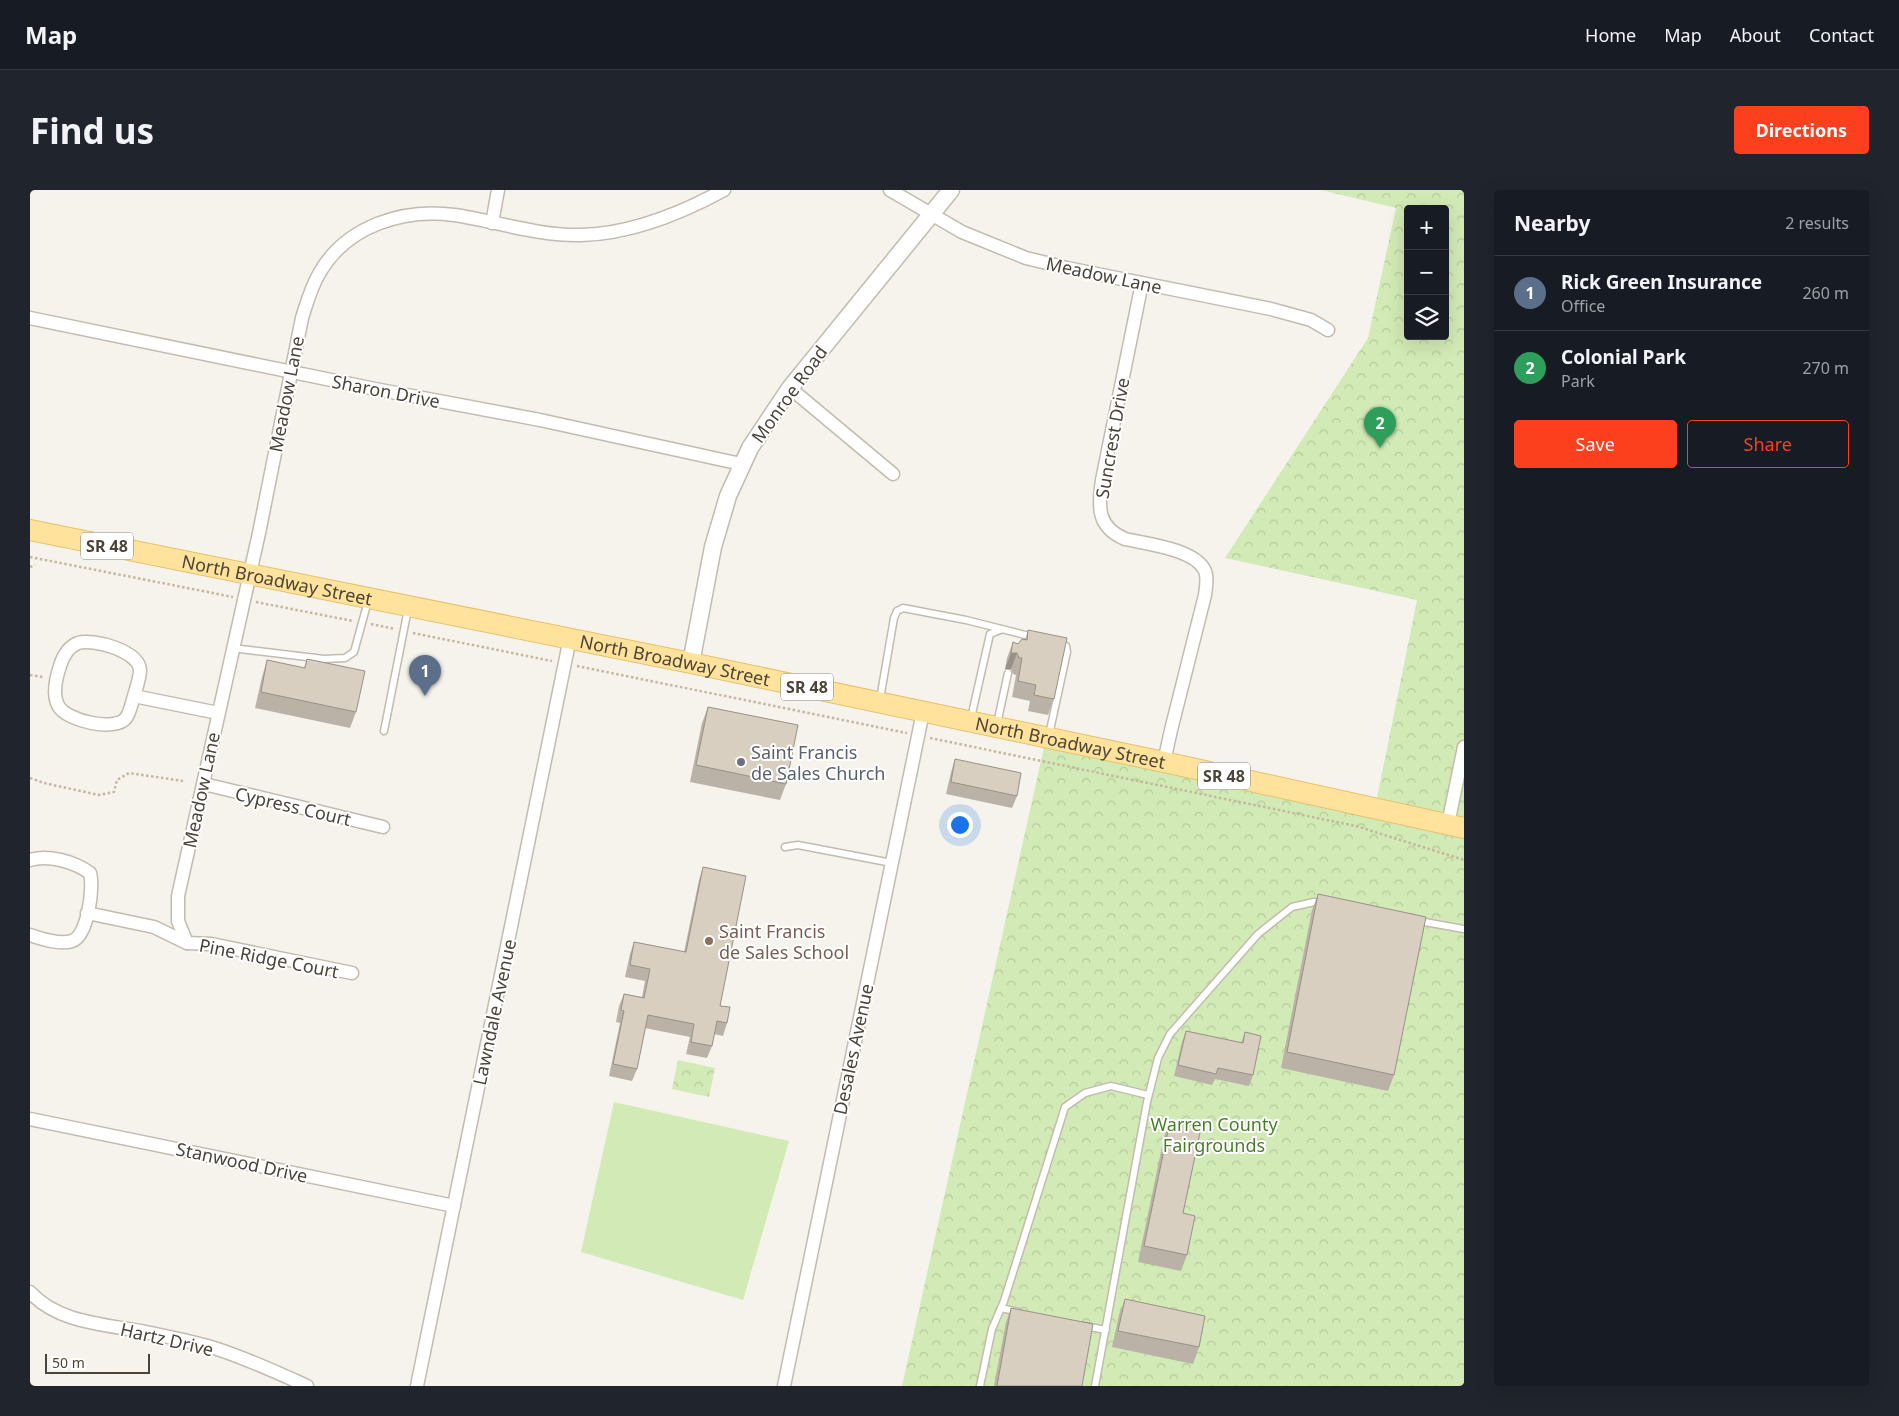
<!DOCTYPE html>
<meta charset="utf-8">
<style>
body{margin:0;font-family:"Noto Sans",sans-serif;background:#20242c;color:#f1f3f6}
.controls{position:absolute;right:15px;top:15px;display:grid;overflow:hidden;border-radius:5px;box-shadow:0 5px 20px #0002}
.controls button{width:45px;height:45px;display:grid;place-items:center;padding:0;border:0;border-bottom:1px solid #363941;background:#171b24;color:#f1f3f6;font:25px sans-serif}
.scale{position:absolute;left:15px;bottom:12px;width:105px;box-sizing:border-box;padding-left:5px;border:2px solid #4b4439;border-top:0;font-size:14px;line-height:18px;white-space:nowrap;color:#4b4439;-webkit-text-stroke:4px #fff;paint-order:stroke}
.you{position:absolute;left:929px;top:634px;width:18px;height:18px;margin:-12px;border:4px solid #fff;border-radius:50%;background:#1a73e8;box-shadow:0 0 0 8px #1a73e833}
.badge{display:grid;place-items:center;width:32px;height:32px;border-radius:50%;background:#fc3f1d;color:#fff;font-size:16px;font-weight:700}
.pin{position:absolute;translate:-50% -41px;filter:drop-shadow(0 1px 2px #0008)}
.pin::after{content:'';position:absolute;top:26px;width:18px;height:15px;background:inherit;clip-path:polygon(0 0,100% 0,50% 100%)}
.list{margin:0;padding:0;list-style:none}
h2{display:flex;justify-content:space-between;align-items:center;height:65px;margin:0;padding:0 20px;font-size:21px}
h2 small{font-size:16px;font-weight:400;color:#9ea1a6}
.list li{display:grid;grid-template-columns:32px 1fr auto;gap:15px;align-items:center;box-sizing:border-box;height:75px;padding:0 20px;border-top:1px solid #363941}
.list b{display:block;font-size:19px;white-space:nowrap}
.list p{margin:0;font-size:16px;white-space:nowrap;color:#9ea1a6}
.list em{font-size:16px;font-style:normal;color:#9ea1a6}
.actions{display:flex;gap:10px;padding:15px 20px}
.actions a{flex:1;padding:11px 0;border:1px solid #fc3f1d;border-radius:5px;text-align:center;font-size:18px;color:#fc3f1d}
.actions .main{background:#fc3f1d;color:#fff}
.icon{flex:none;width:28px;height:28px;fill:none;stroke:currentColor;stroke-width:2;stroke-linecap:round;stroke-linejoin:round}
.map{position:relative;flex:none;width:1434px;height:1196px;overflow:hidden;border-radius:5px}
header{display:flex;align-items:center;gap:30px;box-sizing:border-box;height:70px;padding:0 25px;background:#171b24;border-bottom:1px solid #363941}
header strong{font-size:24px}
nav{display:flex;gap:28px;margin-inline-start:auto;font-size:18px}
.intro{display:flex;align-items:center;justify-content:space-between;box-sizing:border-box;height:120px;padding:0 30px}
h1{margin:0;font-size:35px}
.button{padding:12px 22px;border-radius:5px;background:#fc3f1d;color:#fff;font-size:18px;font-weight:700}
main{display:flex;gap:30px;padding:0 30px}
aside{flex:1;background:#171b24;border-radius:5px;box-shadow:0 5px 20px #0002}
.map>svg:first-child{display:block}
</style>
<header>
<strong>Map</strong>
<nav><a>Home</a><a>Map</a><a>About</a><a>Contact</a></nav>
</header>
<div class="intro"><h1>Find us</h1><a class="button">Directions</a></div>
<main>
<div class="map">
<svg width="1434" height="1196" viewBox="0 0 1434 1196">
<defs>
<pattern id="forest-crowns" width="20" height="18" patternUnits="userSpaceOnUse" patternTransform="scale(1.25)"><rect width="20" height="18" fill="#d2eab5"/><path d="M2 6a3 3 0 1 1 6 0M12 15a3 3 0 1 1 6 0" fill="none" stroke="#b6ca9c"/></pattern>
</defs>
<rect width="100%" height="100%" fill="#f6f3ec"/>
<g fill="url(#forest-crowns)" fill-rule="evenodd">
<path d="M1291 0H1434V1196H872L1016 548 1345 618 1387 410 1195 368 1338 148 1366 18ZM1378 19H1415V146H1378Z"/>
<polygon points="648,870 685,878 679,907 642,899"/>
</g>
<polygon fill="#d2eab5" points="584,912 759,951 713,1110 551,1062"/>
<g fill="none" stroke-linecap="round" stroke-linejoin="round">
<g stroke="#c2bbae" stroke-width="9">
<g id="service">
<polyline points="202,458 294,469 315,468 324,462 338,411"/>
<polyline points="850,509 864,428 867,421 873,418 936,430 1003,447"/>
<polyline points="941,528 960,444 970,440"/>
<polyline points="967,534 978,483"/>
<polyline points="354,541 378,419"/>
<polyline points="1019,545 1037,462 1036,456 1030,453"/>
<polyline points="755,657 768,655 862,673"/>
<polyline points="1389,731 1434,739"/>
<polyline points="971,1118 989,1122"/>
<polyline points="1055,1136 1076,1140"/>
<polyline points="950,1196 962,1139 974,1111 1035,917 1055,903 1081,896 1118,905"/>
<polyline points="1065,1196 1117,912 1128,868 1140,844 1228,744 1262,717 1284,712 1293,714"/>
</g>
</g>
<g stroke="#c2bbae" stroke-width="15">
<g id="minor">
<polyline points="860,0 932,42 996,68 1037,78 1241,119 1281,130 1298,140"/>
<polyline points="462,33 468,0"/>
<path d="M1112 93 1072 290C1068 317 1067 337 1095 349 1117 354 1165 359 1175 381 1178 388 1176 397 1175 405L1141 540 1134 572"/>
<polyline points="0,128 345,199 510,230 711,274"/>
<polyline points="760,198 863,284"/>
<path d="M104 506C102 512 100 523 96 528 85 542 38 531 29 517 22 506 26 488 30 476 33 466 38 457 48 453 63 448 109 461 110 480 110 488 106 499 104 506L188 523"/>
<polyline points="174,594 353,637"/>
<polyline points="1418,634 1434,557"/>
<path d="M0 670C18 664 45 672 60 683 64 697 58 746 42 751 30 755 12 749 0 745"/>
<polyline points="57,723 124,737 157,753 181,754 322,783"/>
<path d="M157 753 148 731V706L229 343 272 128C277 112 281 97 290 82 317 36 373 18 424 25 466 31 507 46 551 45 601 44 650 24 694 0"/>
<polyline points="0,929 424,1016"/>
<path d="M0 1102C27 1132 72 1134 110 1141 135 1146 160 1151 184 1158 216 1168 246 1182 277 1196"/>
<polyline points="387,1196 540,448"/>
<polyline points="754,1196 893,522"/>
</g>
</g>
<g stroke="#c2bbae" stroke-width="19">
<polyline id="tertiary" points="661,473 683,357 698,306 720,258 760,198 921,0"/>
</g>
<g stroke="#e6c16a" stroke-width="22">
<g id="primary">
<path id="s1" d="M0 340 661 473 1134 572 1434 638"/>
</g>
</g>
<g stroke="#c4b79f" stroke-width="2.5" stroke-dasharray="2.5 2.5" stroke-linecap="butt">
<polyline points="0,367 203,407"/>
<polyline points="0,377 5,375"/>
<polyline points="226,412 323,431"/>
<polyline points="341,434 365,439"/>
<polyline points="383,443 522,471"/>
<polyline points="547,476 877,543"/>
<polyline points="0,485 13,487"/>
<polyline points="900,548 1326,636 1434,670"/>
<polyline points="0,588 14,593 69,605 84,602 87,590 99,583 153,591"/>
</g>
<use href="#service" stroke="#fff" stroke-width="6"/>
<use href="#minor" stroke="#fff" stroke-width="12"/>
<use href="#tertiary" stroke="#fff" stroke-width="16"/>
<use href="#primary" stroke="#ffe39c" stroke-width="20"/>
</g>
<g fill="#bab2a6">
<polygon points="998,440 1024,509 1018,525 998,521 1000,511 982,507 986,485 983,484 981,479 975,479 977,468 983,452 988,454 995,450"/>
<polygon points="277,469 326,522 320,538 225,518 232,487 237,470 274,478"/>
<polygon points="678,517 756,594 750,610 660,592 672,533"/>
<polygon points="925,569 987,606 982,618 916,604 921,582"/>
<polygon points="673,677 690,816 697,833 693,846 684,844 682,856 677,868 656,864 660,847 615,838 607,879 602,891 579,886 590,833 586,832 589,816 594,804 612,807 615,791 595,787 600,764 604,752 654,762 669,690"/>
<polygon points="1288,704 1364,885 1358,901 1251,878 1282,720"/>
<polygon points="1156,841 1211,853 1215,842 1223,885 1219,896 1185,889 1182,895 1144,886 1152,852"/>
<polygon points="1140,931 1153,1023 1157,1065 1151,1081 1108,1072 1134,947"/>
<polygon points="1095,1109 1169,1157 1163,1174 1082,1157 1089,1125"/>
<polygon points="981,1118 1052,1196 964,1196 976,1132"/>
</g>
<polygon fill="#979187" points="981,463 987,463 981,479 975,479"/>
<g fill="#d8cfc1" stroke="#979187">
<polygon points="998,440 1037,448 1024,509 1004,505 1006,495 988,491 992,468 989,468 987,463 981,463 983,452 988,454 992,449 997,450"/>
<polygon points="277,469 335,481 326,522 231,502 237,470 275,478"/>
<polygon points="678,517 768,535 756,594 666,575"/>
<polygon points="925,569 991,583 987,606 921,592"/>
<polygon points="673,677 716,686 690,816 700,817 697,833 687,831 682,856 661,852 664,834 618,825 607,879 583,874 594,821 591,820 594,804 614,808 620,779 600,775 604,752 656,762"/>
<polygon points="1288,704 1396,727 1364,885 1257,862"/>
<polygon points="1156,841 1213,853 1215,842 1231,846 1223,885 1188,878 1186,884 1148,875"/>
<polygon points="1140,931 1171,938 1153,1023 1165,1026 1157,1065 1114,1056"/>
<polygon points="1095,1109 1175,1126 1169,1157 1088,1141"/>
<polygon points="981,1118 1063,1134 1052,1196 967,1196"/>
</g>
<circle fill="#6b7280" stroke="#fff" stroke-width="2" cx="711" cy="572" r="5"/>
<circle fill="#8d6e63" stroke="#fff" stroke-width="2" cx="679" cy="751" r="5"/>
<g text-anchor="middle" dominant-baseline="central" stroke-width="4" stroke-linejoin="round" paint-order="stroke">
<g fill="#fff" stroke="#817c74" stroke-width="1">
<rect x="51" y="342.5" width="52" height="27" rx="4"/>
<rect x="751" y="483.5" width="52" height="27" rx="4"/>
<rect x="1168" y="572.5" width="52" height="27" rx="4"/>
</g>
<g font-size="16" font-weight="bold" fill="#4b4439">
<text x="77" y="356">SR 48</text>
<text x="777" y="497">SR 48</text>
<text x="1194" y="586">SR 48</text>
</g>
<g font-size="18" fill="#4b4439" stroke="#fff">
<text transform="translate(1074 85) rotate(12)">Meadow Lane</text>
<text transform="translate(356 201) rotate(11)">Sharon Drive</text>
<text transform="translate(256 204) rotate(-79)">Meadow Lane</text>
<text transform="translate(759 204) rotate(-54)">Monroe Road</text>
<text transform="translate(1082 248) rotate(-80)">Suncrest Drive</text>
<text stroke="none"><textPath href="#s1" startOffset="252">North Broadway Street</textPath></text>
<text stroke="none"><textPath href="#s1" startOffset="658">North Broadway Street</textPath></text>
<text stroke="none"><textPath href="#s1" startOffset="1062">North Broadway Street</textPath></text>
<text transform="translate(171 600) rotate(-78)">Meadow Lane</text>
<text transform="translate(263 616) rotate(13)">Cypress Court</text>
<text transform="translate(239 768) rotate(11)">Pine Ridge Court</text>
<text transform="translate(464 822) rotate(-78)">Lawndale Avenue</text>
<text transform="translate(823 859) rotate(-78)">Desales Avenue</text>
<text transform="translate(212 972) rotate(12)">Stanwood Drive</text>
<text transform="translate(137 1149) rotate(13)">Hartz Drive</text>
</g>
<g font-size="18" fill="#5b616d" stroke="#fff" text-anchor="start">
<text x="721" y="562">Saint Francis<tspan x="721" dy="21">de Sales Church</tspan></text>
</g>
<g font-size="18" fill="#785e54" stroke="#fff" text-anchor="start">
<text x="689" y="741">Saint Francis<tspan x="689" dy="21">de Sales School</tspan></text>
</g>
<g font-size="18" fill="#4a7f2a" stroke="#fff">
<text x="1184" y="934">Warren County<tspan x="1184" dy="21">Fairgrounds</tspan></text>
</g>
</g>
</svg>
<div class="controls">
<button>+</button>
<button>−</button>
<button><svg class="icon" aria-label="layers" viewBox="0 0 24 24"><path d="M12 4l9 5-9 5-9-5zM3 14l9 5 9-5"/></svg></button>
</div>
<div class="scale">50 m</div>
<div class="you"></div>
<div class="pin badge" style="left:395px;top:506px;background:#5c6f8a">1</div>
<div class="pin badge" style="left:1350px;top:258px;background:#2e9e5b">2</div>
</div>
<aside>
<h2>Nearby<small>2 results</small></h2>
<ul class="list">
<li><span class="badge" style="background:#5c6f8a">1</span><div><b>Rick Green Insurance</b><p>Office</p></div><em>260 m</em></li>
<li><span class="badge" style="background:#2e9e5b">2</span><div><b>Colonial Park</b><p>Park</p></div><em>270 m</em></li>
</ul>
<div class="actions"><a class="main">Save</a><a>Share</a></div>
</aside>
</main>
